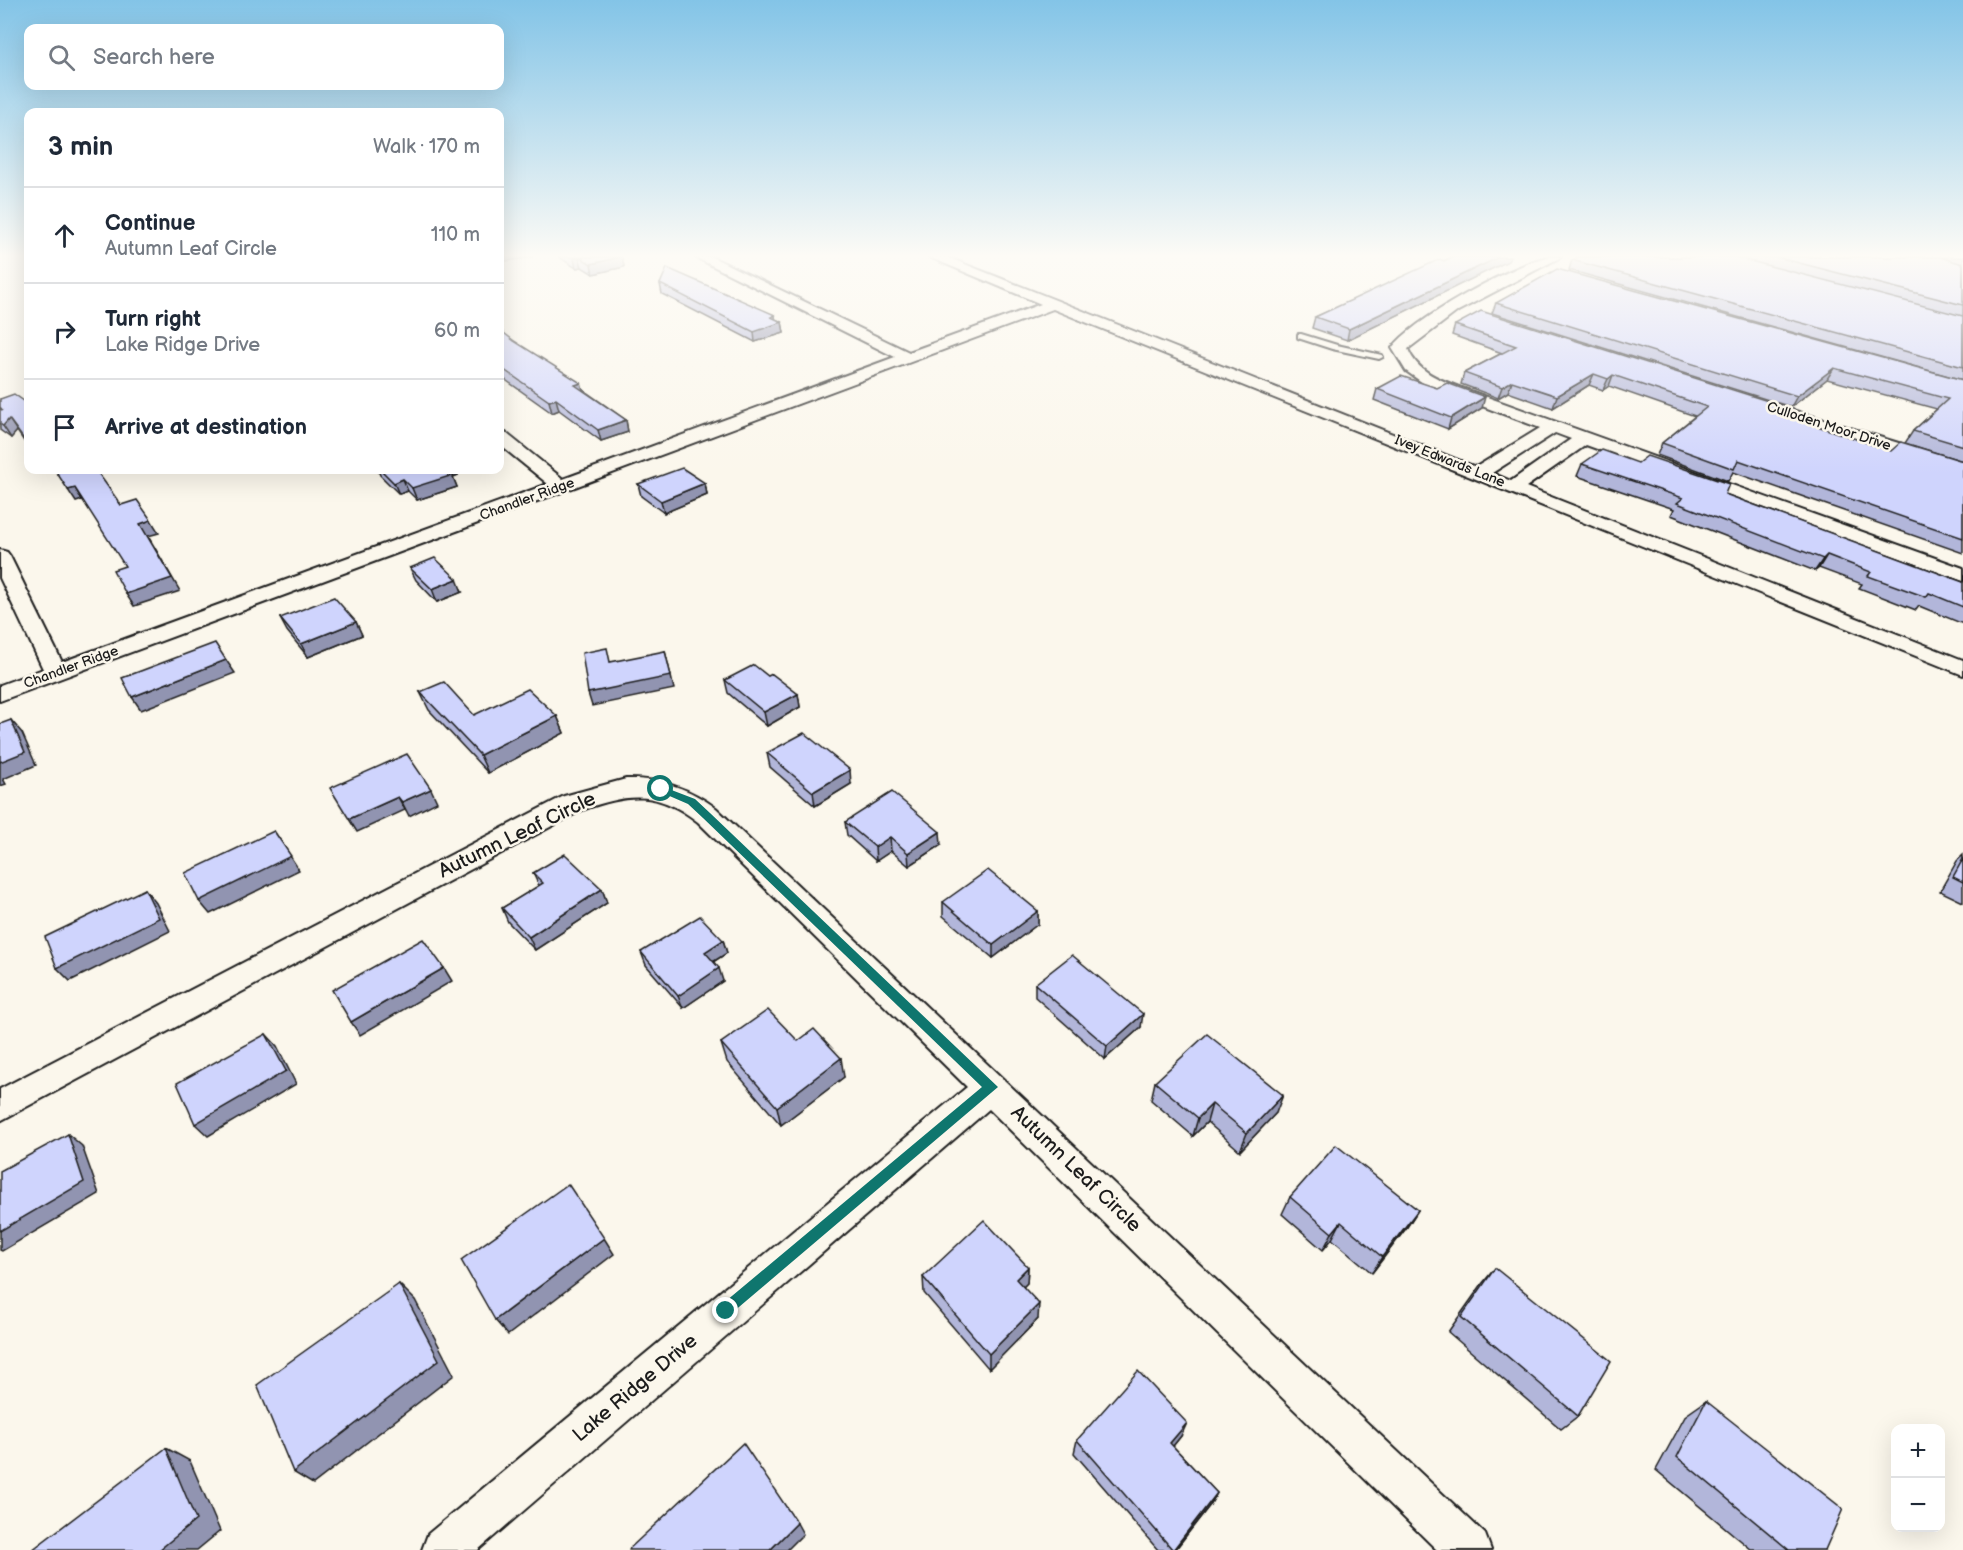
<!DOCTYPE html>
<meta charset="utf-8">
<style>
body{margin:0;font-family:"Balsamiq Sans",sans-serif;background:#f2f2f3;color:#1f2937}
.controls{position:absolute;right:18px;bottom:18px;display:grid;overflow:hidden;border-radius:12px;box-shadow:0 6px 24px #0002}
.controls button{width:54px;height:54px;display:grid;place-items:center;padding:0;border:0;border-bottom:2px solid #e0e1e3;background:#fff;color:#1f2937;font:30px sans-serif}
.stop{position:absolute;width:18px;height:18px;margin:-14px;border:4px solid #0f766e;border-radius:50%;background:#fff}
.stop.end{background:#0f766e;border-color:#fff;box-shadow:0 2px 6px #0008}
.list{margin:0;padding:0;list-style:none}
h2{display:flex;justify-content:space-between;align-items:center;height:78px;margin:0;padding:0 24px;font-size:26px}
h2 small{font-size:20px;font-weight:400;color:#747a83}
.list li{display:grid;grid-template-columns:39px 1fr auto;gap:18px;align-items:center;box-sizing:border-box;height:96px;padding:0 24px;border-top:2px solid #e0e1e3}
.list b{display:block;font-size:22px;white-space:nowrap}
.list p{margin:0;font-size:20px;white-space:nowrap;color:#747a83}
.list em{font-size:20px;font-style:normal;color:#747a83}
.icon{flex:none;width:33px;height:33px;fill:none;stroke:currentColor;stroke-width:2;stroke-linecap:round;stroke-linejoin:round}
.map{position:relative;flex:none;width:1963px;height:1550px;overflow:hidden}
.search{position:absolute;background:#fff;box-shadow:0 6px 24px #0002;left:24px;top:24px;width:480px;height:66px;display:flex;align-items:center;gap:15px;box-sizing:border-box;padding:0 21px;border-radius:12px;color:#747a83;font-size:22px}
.panel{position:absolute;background:#fff;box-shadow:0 6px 24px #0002;left:24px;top:108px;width:480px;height:366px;border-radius:12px}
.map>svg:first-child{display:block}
</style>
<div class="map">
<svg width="1963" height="1550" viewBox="0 0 1963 1550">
<rect width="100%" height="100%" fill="#fbf7ec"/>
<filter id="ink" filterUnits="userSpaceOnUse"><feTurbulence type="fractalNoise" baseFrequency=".0167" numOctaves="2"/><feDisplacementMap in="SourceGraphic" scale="12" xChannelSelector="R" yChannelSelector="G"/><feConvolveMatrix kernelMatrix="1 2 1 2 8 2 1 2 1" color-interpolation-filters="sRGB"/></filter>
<g filter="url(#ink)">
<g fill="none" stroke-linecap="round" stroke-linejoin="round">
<g stroke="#1c1c1c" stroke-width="4">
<polygon id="service" points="1301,334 1337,345 1382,355 1383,357 1379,359 1332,349 1298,338 1298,334"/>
</g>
<g stroke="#1c1c1c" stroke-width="4">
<g id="minor">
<path d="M695 257H712L909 352 1041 304 929 257H947L1476 467 1540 428 1426 385 1406 371 1392 348C1415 318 1506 269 1543 258 1548 256 1555 257 1561 257L1458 311 1408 349C1417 372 1440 380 1462 388L1963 568V581L1586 445 1526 487 1963 660V675L1053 309 0 701V685L43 669 0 578V550L7 552 10 556 62 662 548 484 500 445V432L506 433 563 479 895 357ZM1555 433 1571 439 1511 481 1492 473Z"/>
<polygon points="1747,396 1963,463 1963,474 1741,404 1739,401"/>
<path d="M626 779C661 778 689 788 716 808L1485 1534 1491 1550H1437L989 1109 478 1550H422L428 1534 967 1087 698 822C657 790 629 793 582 810L0 1121V1089L564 796Z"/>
</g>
</g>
<use href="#service" fill="#fbf7ec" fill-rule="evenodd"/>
<use href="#minor" fill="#fbf7ec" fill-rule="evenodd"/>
</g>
<g fill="#b2b6da" stroke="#1c1c1c" stroke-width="1.5">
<polygon points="559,257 622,257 624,267 593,274 582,267 576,268"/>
<polygon points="1452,257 1510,257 1508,261 1347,340 1312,328 1315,317"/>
<polygon points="1578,257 1963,257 1963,380 1569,270 1572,260"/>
<polygon points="660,284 775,315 775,319 782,322 784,333 755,342 662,294"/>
<polygon points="1496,303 1963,380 1963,461 1905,443 1913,431 1937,409 1827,379 1791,407 1492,313"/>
<polygon points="1455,325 1784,406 1780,413 1891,451 1963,461 1963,553 1733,472 1728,481 1657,455 1662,443 1695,416 1609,386 1603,390 1589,385 1553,408 1508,392 1498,398 1461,384 1464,373 1502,353 1452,335"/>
<polygon points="500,330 514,341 626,420 628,432 601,441 559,410 552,413 500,376"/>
<polygon points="1377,389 1482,408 1448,429 1374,400"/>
<polygon points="0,399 28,404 28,447 17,431 11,438 0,430"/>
<polygon points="1582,464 1725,494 1963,582 1963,624 1919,606 1916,610 1859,588 1862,584 1819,568 1815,571 1671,515 1674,509 1577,476"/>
<polygon points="378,470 456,470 458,475 453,477 457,487 417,500 408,491 399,494 380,475"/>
<polygon points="705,483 707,495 664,513 641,496 638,484"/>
<polygon points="410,568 462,592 437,602 416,580"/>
<polygon points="280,618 356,622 362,635 308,657 287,631"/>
<polygon points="768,676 798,694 800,707 767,726 728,693 725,680"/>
<polygon points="420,692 474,715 557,716 564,733 488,773 429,710"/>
<polygon points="767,753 851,784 815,806 770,767"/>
<polygon points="845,822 941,845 909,866 891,851 876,861 847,835"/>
<polygon points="1963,855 1963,902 1940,891 1957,861"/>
<polygon points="533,873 602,889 607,903 535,950 508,922 502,908 539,886"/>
<polygon points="943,902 1038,911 1038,924 993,958 943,916"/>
<polygon points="723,940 727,953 713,962 723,981 683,1008 646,965 641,952"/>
<polygon points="1035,984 1141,1027 1105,1059 1035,997"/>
<polygon points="798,1041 844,1077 781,1125 727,1062 721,1043"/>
<polygon points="1155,1082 1276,1113 1240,1151 1207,1122 1193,1136 1151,1100"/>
<polygon points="1290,1197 1418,1210 1407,1227 1372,1273 1332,1239 1323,1250 1282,1214"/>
<polygon points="1028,1267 1027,1283 1023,1287 1038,1319 989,1369 924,1293 923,1277"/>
<polygon points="1495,1268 1578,1416 1561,1429 1448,1332 1482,1284"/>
<polygon points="1706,1401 1825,1550 1752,1550 1656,1470 1686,1415"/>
<polygon points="1181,1436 1173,1446 1217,1493 1210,1505 1175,1550 1158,1550 1074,1453 1077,1440"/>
</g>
<g fill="#9194b1" stroke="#1c1c1c" stroke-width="1.5">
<polygon points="500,257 533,257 500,262"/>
<polygon points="579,257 582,267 576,268 574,259"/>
<polygon points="622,257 624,267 593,274 591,264"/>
<polygon points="1499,257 1510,257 1508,261 1347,340 1349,329"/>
<polygon points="775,315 776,324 782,322 784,333 755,342 754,332 771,317"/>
<polygon points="1834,368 1827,379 1791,407 1797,396"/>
<polygon points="1594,374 1589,385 1553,408 1557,396"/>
<polygon points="1613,375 1609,386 1603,390 1608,379"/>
<polygon points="1512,381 1508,392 1498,398 1502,387"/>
<polygon points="581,383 584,394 575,385"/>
<polygon points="1485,397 1482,408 1448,429 1451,418"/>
<polygon points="556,399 559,410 552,413 549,401"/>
<polygon points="1784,406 1777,417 1776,412"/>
<polygon points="9,419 17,431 11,438 3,426"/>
<polygon points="626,420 628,432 601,441 598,430"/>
<polygon points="445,470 456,470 458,475 453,477 457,487 417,500 412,488"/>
<polygon points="403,479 408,491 399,494 394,483"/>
<polygon points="705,483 707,495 664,513 661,501"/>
<polygon points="75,488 82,500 76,502 68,490"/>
<polygon points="151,520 159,533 148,536 180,591 134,606 126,594 140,524"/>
<polygon points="1827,555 1819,568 1815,571 1823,559"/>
<polygon points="457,579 462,592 437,602 432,589"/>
<polygon points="356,622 362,635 308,657 301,644"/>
<polygon points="665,651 674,689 592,706 588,693"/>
<polygon points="226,660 235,673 141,710 132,697"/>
<polygon points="798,694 800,707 767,726 764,712"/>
<polygon points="557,716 564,733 488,773 480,755"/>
<polygon points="11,720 22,733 36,765 3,779 6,784 0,786 0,762"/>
<polygon points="850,770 851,784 815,806 813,792"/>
<polygon points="431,789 437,802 409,816 402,802"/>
<polygon points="398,797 405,810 357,832 349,819"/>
<polygon points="274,831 299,870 210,914 199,901"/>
<polygon points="940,832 941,845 909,866 908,853"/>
<polygon points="890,837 891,851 876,861 875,847"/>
<polygon points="145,889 156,903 170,931 70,981 57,968"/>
<polygon points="602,889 607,903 535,950 529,937"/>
<polygon points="1038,911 1038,924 993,958 993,945"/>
<polygon points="723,940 727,953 708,965 705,952"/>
<polygon points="444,968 452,981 360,1035 351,1022"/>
<polygon points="719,968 723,981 683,1008 678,996"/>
<polygon points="1143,1014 1141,1027 1105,1059 1107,1046"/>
<polygon points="266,1034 277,1046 296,1084 208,1136 195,1124"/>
<polygon points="841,1058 844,1077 781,1125 777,1107"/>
<polygon points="1283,1095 1276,1113 1240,1151 1247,1133"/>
<polygon points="1212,1104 1207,1122 1193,1136 1198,1118"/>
<polygon points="68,1134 82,1146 99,1194 2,1251 0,1250 0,1231"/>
<polygon points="1418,1210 1407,1227 1372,1273 1382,1257"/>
<polygon points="1341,1222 1332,1239 1323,1250 1332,1233"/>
<polygon points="604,1238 614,1254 508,1335 495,1320"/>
<polygon points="1028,1267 1027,1283 1015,1295 1016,1279"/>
<polygon points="399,1284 415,1300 454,1375 313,1484 293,1472"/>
<polygon points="1039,1304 1038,1319 989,1369 989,1354"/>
<polygon points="1187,1423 1181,1436 1165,1456 1170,1443"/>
<polygon points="166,1448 190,1461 220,1531 197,1550 159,1550"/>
<polygon points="1217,1493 1210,1505 1175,1550 1173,1550"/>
<polygon points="797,1523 803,1534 787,1550 770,1550"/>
</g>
<g fill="#cfd4fd" stroke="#1c1c1c" stroke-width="1.5">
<polygon points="580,257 620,257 591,264"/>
<polygon points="1452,257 1499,257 1349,329 1315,317 1440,259 1444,261"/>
<polygon points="1578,257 1735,257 1963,316 1963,367 1572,260"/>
<polygon points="1776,257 1940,257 1963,264 1963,305"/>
<polygon points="667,268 775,315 771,317 782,322 754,332 660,284"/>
<polygon points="1557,269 1963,380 1963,446 1913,431 1948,399 1834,368 1797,396 1496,303"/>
<polygon points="1481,311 1784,406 1776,412 1891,451 1901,442 1963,461 1963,538 1738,460 1734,469 1662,443 1707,407 1613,375 1608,379 1594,374 1557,396 1512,381 1502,387 1464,373 1516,346 1455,325"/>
<polygon points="500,330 514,341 581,383 575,385 626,420 598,430 556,399 549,401 500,367"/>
<polygon points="1401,376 1437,388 1447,383 1485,397 1451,418 1377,389"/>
<polygon points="14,394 28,404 28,445 9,419 3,426 0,424 0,408 3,411 0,407 0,399"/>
<polygon points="1602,450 1638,463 1647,456 1729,484 1725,494 1963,582 1963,607 1929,593 1926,597 1868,576 1871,572 1827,555 1823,559 1677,503 1683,498 1582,464"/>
<polygon points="682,468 705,483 661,501 638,484"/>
<polygon points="55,470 96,470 121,505 137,500 151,520 140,524 172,578 126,594 113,570 125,566 75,488 68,490"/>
<polygon points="381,470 446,470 453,475 412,488 403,479 394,483"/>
<polygon points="435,558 457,579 432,589 410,568"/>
<polygon points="334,597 356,622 301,644 280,618"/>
<polygon points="215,643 226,660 132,697 122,678"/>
<polygon points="607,648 610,662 665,651 671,676 588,693 582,653"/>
<polygon points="754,665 768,676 772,674 798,694 764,712 725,680"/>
<polygon points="444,682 474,715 528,689 557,716 480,755 420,692"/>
<polygon points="11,720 25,752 0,762 0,724"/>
<polygon points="804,733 850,770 813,792 767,753"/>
<polygon points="407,754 431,789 402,802 398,797 349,819 330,788"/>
<polygon points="892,792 940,832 908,853 890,837 875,847 845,822"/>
<polygon points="274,831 291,856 199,901 185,873"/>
<polygon points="565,854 602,889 529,937 502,908 543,883 533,873"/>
<polygon points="1963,859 1963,882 1953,877"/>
<polygon points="988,870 1038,911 993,945 943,902"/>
<polygon points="145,889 159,918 57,968 45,937"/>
<polygon points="700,916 723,940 705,952 719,968 678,996 641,952"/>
<polygon points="423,939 444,968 351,1022 332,990"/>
<polygon points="1072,955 1143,1014 1107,1046 1035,984"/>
<polygon points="768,1010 798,1041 814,1029 841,1058 777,1107 721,1043"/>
<polygon points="266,1034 286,1071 195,1124 177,1083"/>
<polygon points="1207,1034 1283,1095 1247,1133 1212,1104 1198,1118 1155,1082"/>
<polygon points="68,1134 84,1182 0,1231 0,1171"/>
<polygon points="1336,1145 1418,1210 1382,1257 1341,1222 1332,1233 1290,1197"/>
<polygon points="568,1184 604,1238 495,1320 461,1260"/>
<polygon points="984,1220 1028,1267 1016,1279 1039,1304 989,1354 923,1277"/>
<polygon points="1495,1268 1611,1361 1578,1416 1461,1317"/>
<polygon points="399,1284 439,1360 293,1472 257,1385"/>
<polygon points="1138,1371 1187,1423 1170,1443 1217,1493 1173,1550 1077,1440"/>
<polygon points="1706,1401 1843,1509 1825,1550 1789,1550 1677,1457"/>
<polygon points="743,1443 797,1523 770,1550 629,1550 629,1549"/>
<polygon points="166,1448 196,1520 159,1550 32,1550"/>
</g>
</g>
<linearGradient id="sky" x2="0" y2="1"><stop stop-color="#83c4e7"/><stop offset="0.54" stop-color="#fdfbf6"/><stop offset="1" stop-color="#fdfbf6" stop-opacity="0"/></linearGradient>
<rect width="1963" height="474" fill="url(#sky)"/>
<polygon fill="#0f766e" points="661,786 695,799 710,813 998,1087 726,1318 720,1316 718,1311 720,1306 982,1087 703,818 688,804 658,791 658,787"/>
<g text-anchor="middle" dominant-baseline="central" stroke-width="5" stroke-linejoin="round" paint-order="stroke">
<g font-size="14" fill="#1c1c1c" stroke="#fbf7ec">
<text transform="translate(1829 426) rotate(18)">Culloden Moor Drive</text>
<text transform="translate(1450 461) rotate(22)">Ivey Edwards Lane</text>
<text transform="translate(527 499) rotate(-20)">Chandler Ridge</text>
<text transform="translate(71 667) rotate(-20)">Chandler Ridge</text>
</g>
<g font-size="20" fill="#1c1c1c" stroke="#fbf7ec">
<text transform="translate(517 835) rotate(-26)">Autumn Leaf Circle</text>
<text transform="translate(1076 1169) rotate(44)">Autumn Leaf Circle</text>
<text transform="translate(635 1388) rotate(-40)">Lake Ridge Drive</text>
</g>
</g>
</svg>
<div class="controls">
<button>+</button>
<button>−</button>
</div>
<div class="stop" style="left:661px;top:789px"></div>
<div class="stop end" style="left:726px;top:1311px"></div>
<div class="search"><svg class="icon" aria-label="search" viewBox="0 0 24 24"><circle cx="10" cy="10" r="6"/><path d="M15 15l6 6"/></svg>Search here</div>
<section class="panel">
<h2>3 min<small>Walk · 170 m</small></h2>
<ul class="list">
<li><svg class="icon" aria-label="ahead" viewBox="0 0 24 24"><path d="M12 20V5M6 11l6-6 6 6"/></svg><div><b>Continue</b><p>Autumn Leaf Circle</p></div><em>110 m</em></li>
<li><svg class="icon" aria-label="right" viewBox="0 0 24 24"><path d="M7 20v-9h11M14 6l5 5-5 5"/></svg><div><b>Turn right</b><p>Lake Ridge Drive</p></div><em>60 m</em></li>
<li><svg class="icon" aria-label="arrive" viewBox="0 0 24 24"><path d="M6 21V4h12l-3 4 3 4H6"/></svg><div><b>Arrive at destination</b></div></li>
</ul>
</section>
</div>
